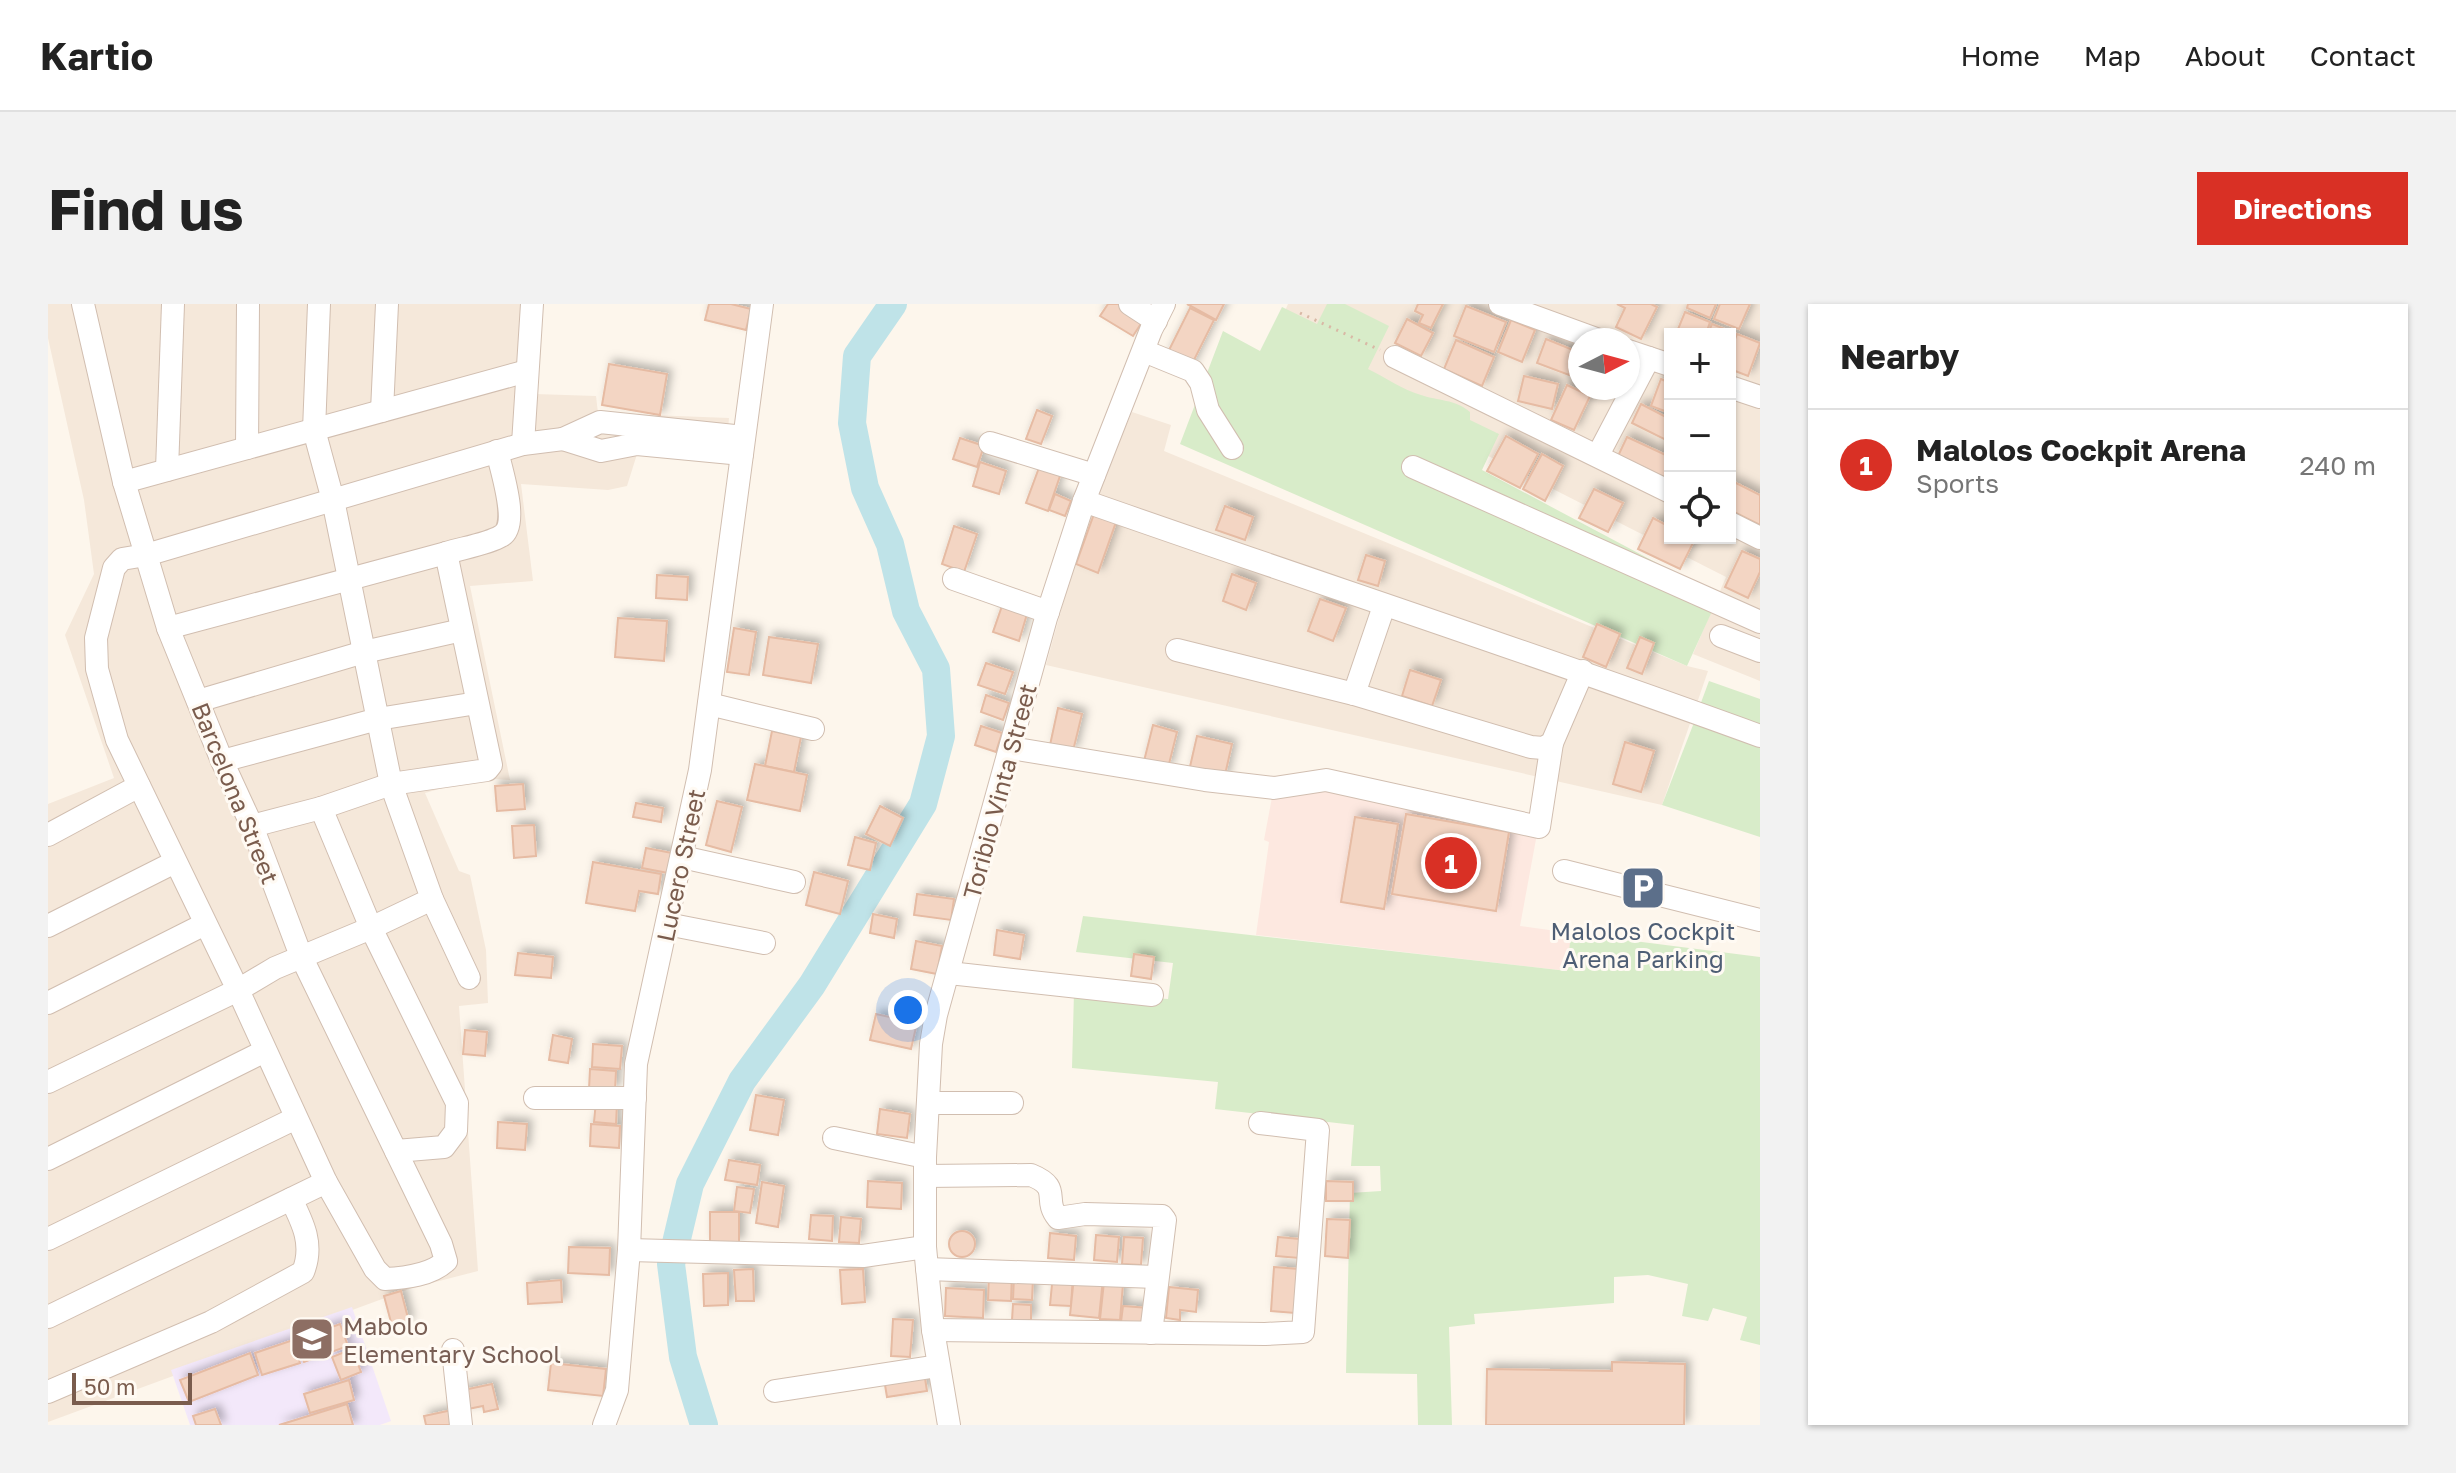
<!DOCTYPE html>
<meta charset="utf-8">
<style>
body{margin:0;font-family:"Golos Text",sans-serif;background:#f2f2f2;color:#222}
.controls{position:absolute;right:24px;top:24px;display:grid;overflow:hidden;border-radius:0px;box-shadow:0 2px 6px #0004}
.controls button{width:72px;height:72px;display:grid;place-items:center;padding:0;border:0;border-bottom:2px solid #e0e0e0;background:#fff;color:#222;font:40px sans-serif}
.compass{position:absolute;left:1520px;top:24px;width:72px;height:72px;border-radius:50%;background:#fff;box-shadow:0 2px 6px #0004;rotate:84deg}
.scale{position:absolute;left:24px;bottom:20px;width:120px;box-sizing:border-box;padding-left:8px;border:4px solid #7a5c4d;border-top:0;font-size:22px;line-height:28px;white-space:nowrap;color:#7a5c4d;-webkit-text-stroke:6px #fffaf3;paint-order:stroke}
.you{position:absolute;left:860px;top:706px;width:28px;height:28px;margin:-20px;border:6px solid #fff;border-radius:50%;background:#1a73e8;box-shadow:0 0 0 12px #1a73e833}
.badge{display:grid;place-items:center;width:52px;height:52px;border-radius:50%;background:#d93025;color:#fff;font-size:26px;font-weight:700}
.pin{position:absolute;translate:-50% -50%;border:4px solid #fff;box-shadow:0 2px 8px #0006}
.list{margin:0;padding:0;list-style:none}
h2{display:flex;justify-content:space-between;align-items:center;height:104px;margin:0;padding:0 32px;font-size:34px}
h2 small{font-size:26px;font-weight:400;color:#767676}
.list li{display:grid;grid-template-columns:52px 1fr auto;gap:24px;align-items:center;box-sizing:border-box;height:112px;padding:0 32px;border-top:2px solid #e0e0e0}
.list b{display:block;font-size:30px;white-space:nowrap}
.list p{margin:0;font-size:26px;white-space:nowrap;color:#767676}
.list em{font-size:26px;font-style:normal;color:#767676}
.icon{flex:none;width:44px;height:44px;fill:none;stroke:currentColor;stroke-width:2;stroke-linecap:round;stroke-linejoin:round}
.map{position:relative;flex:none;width:1712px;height:1121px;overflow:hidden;border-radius:0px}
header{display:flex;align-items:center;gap:48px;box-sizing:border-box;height:112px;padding:0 40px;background:#fff;border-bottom:2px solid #e0e0e0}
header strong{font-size:38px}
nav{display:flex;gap:44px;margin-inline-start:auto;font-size:28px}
.intro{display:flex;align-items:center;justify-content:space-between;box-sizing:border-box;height:192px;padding:0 48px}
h1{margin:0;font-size:56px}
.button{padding:20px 36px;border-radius:0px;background:#d93025;color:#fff;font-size:28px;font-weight:700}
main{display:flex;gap:48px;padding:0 48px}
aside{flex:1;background:#fff;border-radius:0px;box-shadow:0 2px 6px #0004}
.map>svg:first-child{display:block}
</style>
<header>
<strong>Kartio</strong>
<nav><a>Home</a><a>Map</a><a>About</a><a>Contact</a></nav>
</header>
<div class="intro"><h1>Find us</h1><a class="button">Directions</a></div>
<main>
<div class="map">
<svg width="1712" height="1121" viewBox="0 0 1712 1121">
<defs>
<filter id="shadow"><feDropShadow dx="4.5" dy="-4.5" stdDeviation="4" flood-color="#0004"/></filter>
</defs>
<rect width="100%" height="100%" fill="#fdf6ec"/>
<g fill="#f5e8da" fill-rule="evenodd">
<polygon points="0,0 492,0 487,90 548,92 550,109 681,114 677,158 590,147 579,182 560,186 473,180 485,277 422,282 462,476 430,474 377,489 411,567 422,571 438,646 440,699 411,702 430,967 364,984 0,1118 0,500 66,474 17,331 46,270 36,196 0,34"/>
<path d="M1240 0H1712V377L1645 350 1678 273 1222 41ZM1622 30H1682V234H1622ZM1532 36H1580V84H1532Z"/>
<polygon points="1084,108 1123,121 1116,147 1639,362 1660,367 1614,501 998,361 1041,205"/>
</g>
<polygon fill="#fde8e0" points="1228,472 1491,519 1472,622 1523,629 1520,667 1208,631 1221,538 1216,536"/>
<polygon fill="#f3e8fa" points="304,1003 343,1117 332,1121 142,1121 123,1066"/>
<g fill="#d8ecc9">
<path d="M1279 0H1297L1341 22 1320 65C1337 73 1355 86 1373 91 1390 97 1407 95 1422 108V116L1451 130 1434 166 1671 292 1639 362 1132 140 1175 27 1212 47 1234 3 1269 20Z"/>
<polygon points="1661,377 1712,395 1712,433 1648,412"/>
<polygon points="1647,416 1712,440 1712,533 1614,501"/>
<polygon points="1035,612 1519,667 1523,629 1712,653 1712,1041 1692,1036 1699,1013 1665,1004 1660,1017 1634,1012 1640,980 1600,971 1566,973 1566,999 1426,1010 1427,1020 1401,1023 1404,1121 1370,1121 1369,1070 1298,1069 1302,889 1333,887 1332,862 1303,862 1306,821 1167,805 1170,778 1024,764 1026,688 1120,695 1125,659 1028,648"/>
</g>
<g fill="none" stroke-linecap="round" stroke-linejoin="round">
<polyline stroke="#bfe3e8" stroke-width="28" points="656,1121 635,1053 623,960 642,880 694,777 764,681 875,500 893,432 888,365 858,307 842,240 817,184 804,119 809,52 845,0"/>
</g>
<g fill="#f3d5c3" stroke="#e6bba3" stroke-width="2" filter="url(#shadow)">
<polygon points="661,0 683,0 703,5 698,26 657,16"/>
<polygon points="1060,0 1071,0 1096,15 1085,32 1052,12"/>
<polygon points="1139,0 1176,0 1168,16"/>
<polygon points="1370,0 1395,0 1383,24 1371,19 1375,11 1367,7"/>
<polygon points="1569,0 1603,0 1609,3 1593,35 1568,23 1577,4"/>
<polygon points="1640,0 1668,0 1662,14 1639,4"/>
<polygon points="1672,0 1702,0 1691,25 1666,15"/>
<polygon points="1418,2 1458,18 1446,48 1406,32"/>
<polygon points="1142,4 1166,16 1142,64 1118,52"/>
<polygon points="1637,8 1662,18 1658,30 1628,30"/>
<polygon points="1359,15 1385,29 1373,52 1347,39"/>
<polygon points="1463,16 1487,26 1474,58 1450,48"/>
<polygon points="1664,20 1687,29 1682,41 1682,30 1660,30"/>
<polygon points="1689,30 1712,39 1700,72 1682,65 1682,47"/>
<polygon points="1498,35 1530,48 1521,71 1489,59"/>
<polygon points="1408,36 1446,53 1434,82 1396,65"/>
<polygon points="561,60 619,70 612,111 554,101"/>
<polygon points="1476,72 1510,80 1504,105 1470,97"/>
<polygon points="1613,75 1622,79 1622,109 1603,102"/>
<polygon points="1519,81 1542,92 1526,126 1503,116"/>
<polygon points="1593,100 1622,115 1622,138 1584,119"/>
<polygon points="989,106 1004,112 993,140 978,135"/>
<polygon points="1458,132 1490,150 1472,184 1439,167"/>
<polygon points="1579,133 1622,153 1622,176 1570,152"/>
<polygon points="912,134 936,142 929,163 905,155"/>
<polygon points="1494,150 1515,162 1497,197 1475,185"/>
<polygon points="932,158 958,167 951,190 925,182"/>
<polygon points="992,161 1013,169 1000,207 978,199"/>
<polygon points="1684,177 1712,191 1712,221 1682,206 1682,181"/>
<polygon points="1546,185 1575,199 1560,228 1531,214"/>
<polygon points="1007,190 1023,197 1017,212 1001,206"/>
<polygon points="1177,202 1205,213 1197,236 1168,226"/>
<polygon points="1046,210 1068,218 1050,269 1028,260"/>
<polygon points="1605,214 1622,223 1622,234 1647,235 1632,265 1590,245"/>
<polygon points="906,222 929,230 916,268 894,260"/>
<polygon points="1694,247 1712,255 1712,268 1700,294 1677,283"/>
<polygon points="1318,251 1337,257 1330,282 1310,276"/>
<polygon points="1184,270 1208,279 1198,306 1175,297"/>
<polygon points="609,271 640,273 639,296 608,294"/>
<polygon points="1272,295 1298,304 1285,337 1260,327"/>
<polygon points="954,302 979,310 971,337 945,328"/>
<polygon points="570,314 619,317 616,357 567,353"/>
<polygon points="1549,320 1572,330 1558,363 1535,353"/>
<polygon points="686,324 708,328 701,371 679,368"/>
<polygon points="721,333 770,340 763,379 715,371"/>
<polygon points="1592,333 1606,339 1594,370 1579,364"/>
<polygon points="938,359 965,368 957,390 930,381"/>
<polygon points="1362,366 1393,376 1384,402 1354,392"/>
<polygon points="938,391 961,399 955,416 933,408"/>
<polygon points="1010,404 1034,410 1025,447 1002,441"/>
<polygon points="1105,421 1129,428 1120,464 1096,457"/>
<polygon points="933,422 954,429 948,448 927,441"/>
<polygon points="724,427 753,433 746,468 717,462"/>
<polygon points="1149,432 1184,440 1176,475 1141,467"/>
<polygon points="1577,438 1606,447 1593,488 1565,480"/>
<polygon points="707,460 759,471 752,507 699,496"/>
<polygon points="475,480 477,505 449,507 447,482"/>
<polygon points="669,497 694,503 683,548 658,541"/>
<polygon points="588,499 615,504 613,518 585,513"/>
<polygon points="832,502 855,514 842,542 818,530"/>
<polygon points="1358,510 1461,528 1448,607 1344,590"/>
<polygon points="1307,513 1350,520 1336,605 1293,598"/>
<polygon points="486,521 488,552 466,554 464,522"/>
<polygon points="807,533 828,539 822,566 800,561"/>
<polygon points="598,544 624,549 620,569 594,564"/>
<polygon points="545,558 613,570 610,590 591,587 587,607 538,599"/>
<polygon points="766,568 800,577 792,610 758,601"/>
<polygon points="869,590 906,595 903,616 866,611"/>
<polygon points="825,610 849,615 846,634 822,629"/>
<polygon points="949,626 976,631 972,655 946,651"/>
<polygon points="868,637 894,642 889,670 863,665"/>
<polygon points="470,649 505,653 503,674 467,671"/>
<polygon points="1086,650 1106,653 1103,675 1083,672"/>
<polygon points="828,710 869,719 863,745 822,736"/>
<polygon points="417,726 439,728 437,752 415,750"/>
<polygon points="505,731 524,735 520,759 501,756"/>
<polygon points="545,740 574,742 572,765 544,763"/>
<polygon points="542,765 568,767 567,786 541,785"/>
<polygon points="708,791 736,796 730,831 702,826"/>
<polygon points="548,797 569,799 568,820 546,818"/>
<polygon points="832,805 862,810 859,834 829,830"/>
<polygon points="450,818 479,820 477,846 449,844"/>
<polygon points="543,820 572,822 571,844 542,842"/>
<polygon points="681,856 712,861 709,881 677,876"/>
<polygon points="820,877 854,879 853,905 819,903"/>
<polygon points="1278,877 1305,878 1305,897 1278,897"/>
<polygon points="714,878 736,882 730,923 708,919"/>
<polygon points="689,883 706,885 702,909 686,907"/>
<rect x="662" y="908" width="29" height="30"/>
<polygon points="763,911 785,912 784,937 761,935"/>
<polygon points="793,913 813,915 811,939 791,938"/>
<polygon points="1279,915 1302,916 1300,954 1277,952"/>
<circle cx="914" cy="940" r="13"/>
<polygon points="1002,929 1028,932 1026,956 1000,954"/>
<polygon points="1048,931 1071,933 1069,958 1046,956"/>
<polygon points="1076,933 1095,934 1093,961 1074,960"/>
<polygon points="1230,933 1252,935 1251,954 1228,952"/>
<polygon points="521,943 562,944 561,971 520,969"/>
<polygon points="1226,963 1251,965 1247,1009 1223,1007"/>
<polygon points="705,965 706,997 688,997 686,966"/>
<polygon points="815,965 817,998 794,1000 792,966"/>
<polygon points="680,969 680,1001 656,1002 655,970"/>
<polygon points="941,969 964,970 963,997 940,996"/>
<polygon points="1005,970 1025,972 1023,1002 1002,1001"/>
<polygon points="966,973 985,974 984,996 965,995"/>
<polygon points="1026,973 1055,975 1051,1014 1022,1011"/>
<polygon points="513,976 514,998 480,1000 479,979"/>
<polygon points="1056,978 1075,980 1072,1016 1052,1015"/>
<polygon points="1121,983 1150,986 1148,1008 1132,1006 1132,1016 1118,1014"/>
<polygon points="898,984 936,986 935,1014 897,1012"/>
<polygon points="353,987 361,1018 344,1022 336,992"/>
<polygon points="965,1000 983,1001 983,1016 964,1016"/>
<polygon points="1075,1002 1101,1004 1099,1021 1073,1018"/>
<polygon points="845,1015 865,1016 862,1053 843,1052"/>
<polygon points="292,1020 300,1042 256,1058 248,1036"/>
<polygon points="245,1036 252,1059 214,1071 207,1049"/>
<polygon points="304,1045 313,1068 293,1076 284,1053"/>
<polygon points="202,1049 210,1071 141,1098 132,1076"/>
<polygon points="1564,1058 1637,1060 1636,1121 1438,1121 1439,1065 1564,1067"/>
<polygon points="503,1059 558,1065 555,1092 500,1086"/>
<polygon points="876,1068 879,1087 839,1093 836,1075"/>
<polygon points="301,1076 306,1096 262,1109 256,1090"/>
<polygon points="444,1080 450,1105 436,1108 435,1102 415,1106 411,1087"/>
<polygon points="299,1100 305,1121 231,1121"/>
<polygon points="167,1105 173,1121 148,1121 145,1112"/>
<polygon points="404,1106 408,1121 378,1121 376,1112"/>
</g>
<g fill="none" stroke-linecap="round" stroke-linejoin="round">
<g stroke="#d1beb0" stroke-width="24">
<g id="minor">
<path d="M35 0 76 178 120 324 174 457 204 522 253 652 393 940 398 957C383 971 358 974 337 975L327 965 278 878 190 686 227 664 323 624 384 595 343 480 285 196 266 126 271 0"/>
<polyline points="1082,0 1108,17"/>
<polyline points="1452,0 1551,36"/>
<polyline points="1096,47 1145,67 1153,79 1160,106 1184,144"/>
<polyline points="1580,47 1622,61"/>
<polyline points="1347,53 1622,188"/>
<polyline points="1682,83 1712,93"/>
<polyline points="334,107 339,0"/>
<polyline points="942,139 1046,171"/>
<polyline points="475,140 484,0"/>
<polyline points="199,144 200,0"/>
<polyline points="694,150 589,140 553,147 515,135 552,118 696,133"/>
<polyline points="1550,151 1601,54"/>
<polyline points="1365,163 1712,318"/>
<polyline points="119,166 125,0"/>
<polyline points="76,178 479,67"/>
<path d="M1036 197C1261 276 1488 350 1712 432"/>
<polyline points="1682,219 1712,234"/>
<polyline points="906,275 1000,308"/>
<polyline points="120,324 398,249"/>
<polyline points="1673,332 1712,347"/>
<polyline points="1129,346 1306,390 1483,443 1495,444 1504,439 1535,367"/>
<polyline points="1306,390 1336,302"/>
<polyline points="150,397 316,348 414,326"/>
<polyline points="661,400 765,425"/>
<polyline points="963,444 1157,476 1226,484 1278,476 1491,523 1504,439"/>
<polyline points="174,457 330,415 429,399"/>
<polyline points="273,504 323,624 409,799 408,827 396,843 348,847"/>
<path d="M204 522 273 504 343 480 439 466 443 461 398 249C414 244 440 240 453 232 472 222 453 165 449 147"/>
<polyline points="0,531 91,482"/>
<polyline points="634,553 746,578"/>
<polyline points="1516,567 1712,616"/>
<polyline points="384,595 421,674"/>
<polyline points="619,620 716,639"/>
<polyline points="0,622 127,558"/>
<polyline points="901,669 1104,691"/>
<polyline points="0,699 157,620"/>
<polyline points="0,778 190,686 69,436 49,365 48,334 66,264 74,255 98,251 475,140 515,135"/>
<polyline points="487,794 587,794"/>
<polyline points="880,799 964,799"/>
<polyline points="786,834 877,853"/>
<polyline points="0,855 217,747"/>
<path d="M877 872 983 871C1015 884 994 895 1010 914L1037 910 1114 912 1117 916 1103 1029"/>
<polyline points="0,935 248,814"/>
<polyline points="581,946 815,952 877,943"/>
<polyline points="879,965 1108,973"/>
<polyline points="0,1013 278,878"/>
<polyline points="885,1026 1217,1030 1255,1028 1270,826 1212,819"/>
<polyline points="405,1046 413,1121"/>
<polyline points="727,1087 890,1062"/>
<path d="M0 1088 163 1018 255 968C266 941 255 919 243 895"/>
<polyline points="556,1121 569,1086 581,946 588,760 652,466 714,0"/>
<polyline points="901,1121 885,1026 877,943 877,853 883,740 888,711 998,314 1036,197 1103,26 1116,0"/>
</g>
</g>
<polyline stroke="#d9b8a5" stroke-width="3" stroke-dasharray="2 6" stroke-linecap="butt" points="1252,9 1332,46"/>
<use href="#minor" stroke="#fff" stroke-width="22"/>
</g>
<defs>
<g id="parking-square" transform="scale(2.3)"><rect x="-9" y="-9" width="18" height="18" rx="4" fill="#5c6f8a" stroke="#fffaf3"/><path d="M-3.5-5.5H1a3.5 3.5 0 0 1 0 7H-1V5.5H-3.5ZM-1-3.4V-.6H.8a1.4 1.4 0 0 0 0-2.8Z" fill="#fff"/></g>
<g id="school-square" transform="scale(2.3)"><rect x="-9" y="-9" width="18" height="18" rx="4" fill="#8d6e63" stroke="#fffaf3"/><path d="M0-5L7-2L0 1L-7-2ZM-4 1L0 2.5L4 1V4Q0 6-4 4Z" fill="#fff"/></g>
</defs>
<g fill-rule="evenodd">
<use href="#parking-square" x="1595" y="584"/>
<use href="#school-square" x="264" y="1035"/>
</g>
<g text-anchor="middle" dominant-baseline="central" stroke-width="6" stroke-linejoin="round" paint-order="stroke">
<g font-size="24" fill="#7a5c4d" stroke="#fffaf3">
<text transform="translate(951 487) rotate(-75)">Toribio Vinta Street</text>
<text transform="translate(188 489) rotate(68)">Barcelona Street</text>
<text transform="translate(632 561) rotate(-78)">Lucero Street</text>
</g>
<g font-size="24" fill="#4e5e75" stroke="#fffaf3">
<text x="1595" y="626">Malolos Cockpit<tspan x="1595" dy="28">Arena Parking</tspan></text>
</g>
<g font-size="24" fill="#785e54" stroke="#fffaf3" text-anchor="start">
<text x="295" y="1021">Mabolo<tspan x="295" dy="28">Elementary School</tspan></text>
</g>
</g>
</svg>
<div class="controls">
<button>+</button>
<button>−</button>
<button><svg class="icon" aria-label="locate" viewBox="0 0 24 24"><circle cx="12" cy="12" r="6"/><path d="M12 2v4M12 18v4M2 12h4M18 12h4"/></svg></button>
</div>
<svg class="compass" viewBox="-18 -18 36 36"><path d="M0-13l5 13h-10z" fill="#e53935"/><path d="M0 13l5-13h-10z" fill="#767676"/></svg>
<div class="scale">50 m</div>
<div class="you"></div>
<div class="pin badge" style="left:1403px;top:559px">1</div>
</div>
<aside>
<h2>Nearby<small></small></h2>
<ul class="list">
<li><span class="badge">1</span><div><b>Malolos Cockpit Arena</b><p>Sports</p></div><em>240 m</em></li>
</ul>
</aside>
</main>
